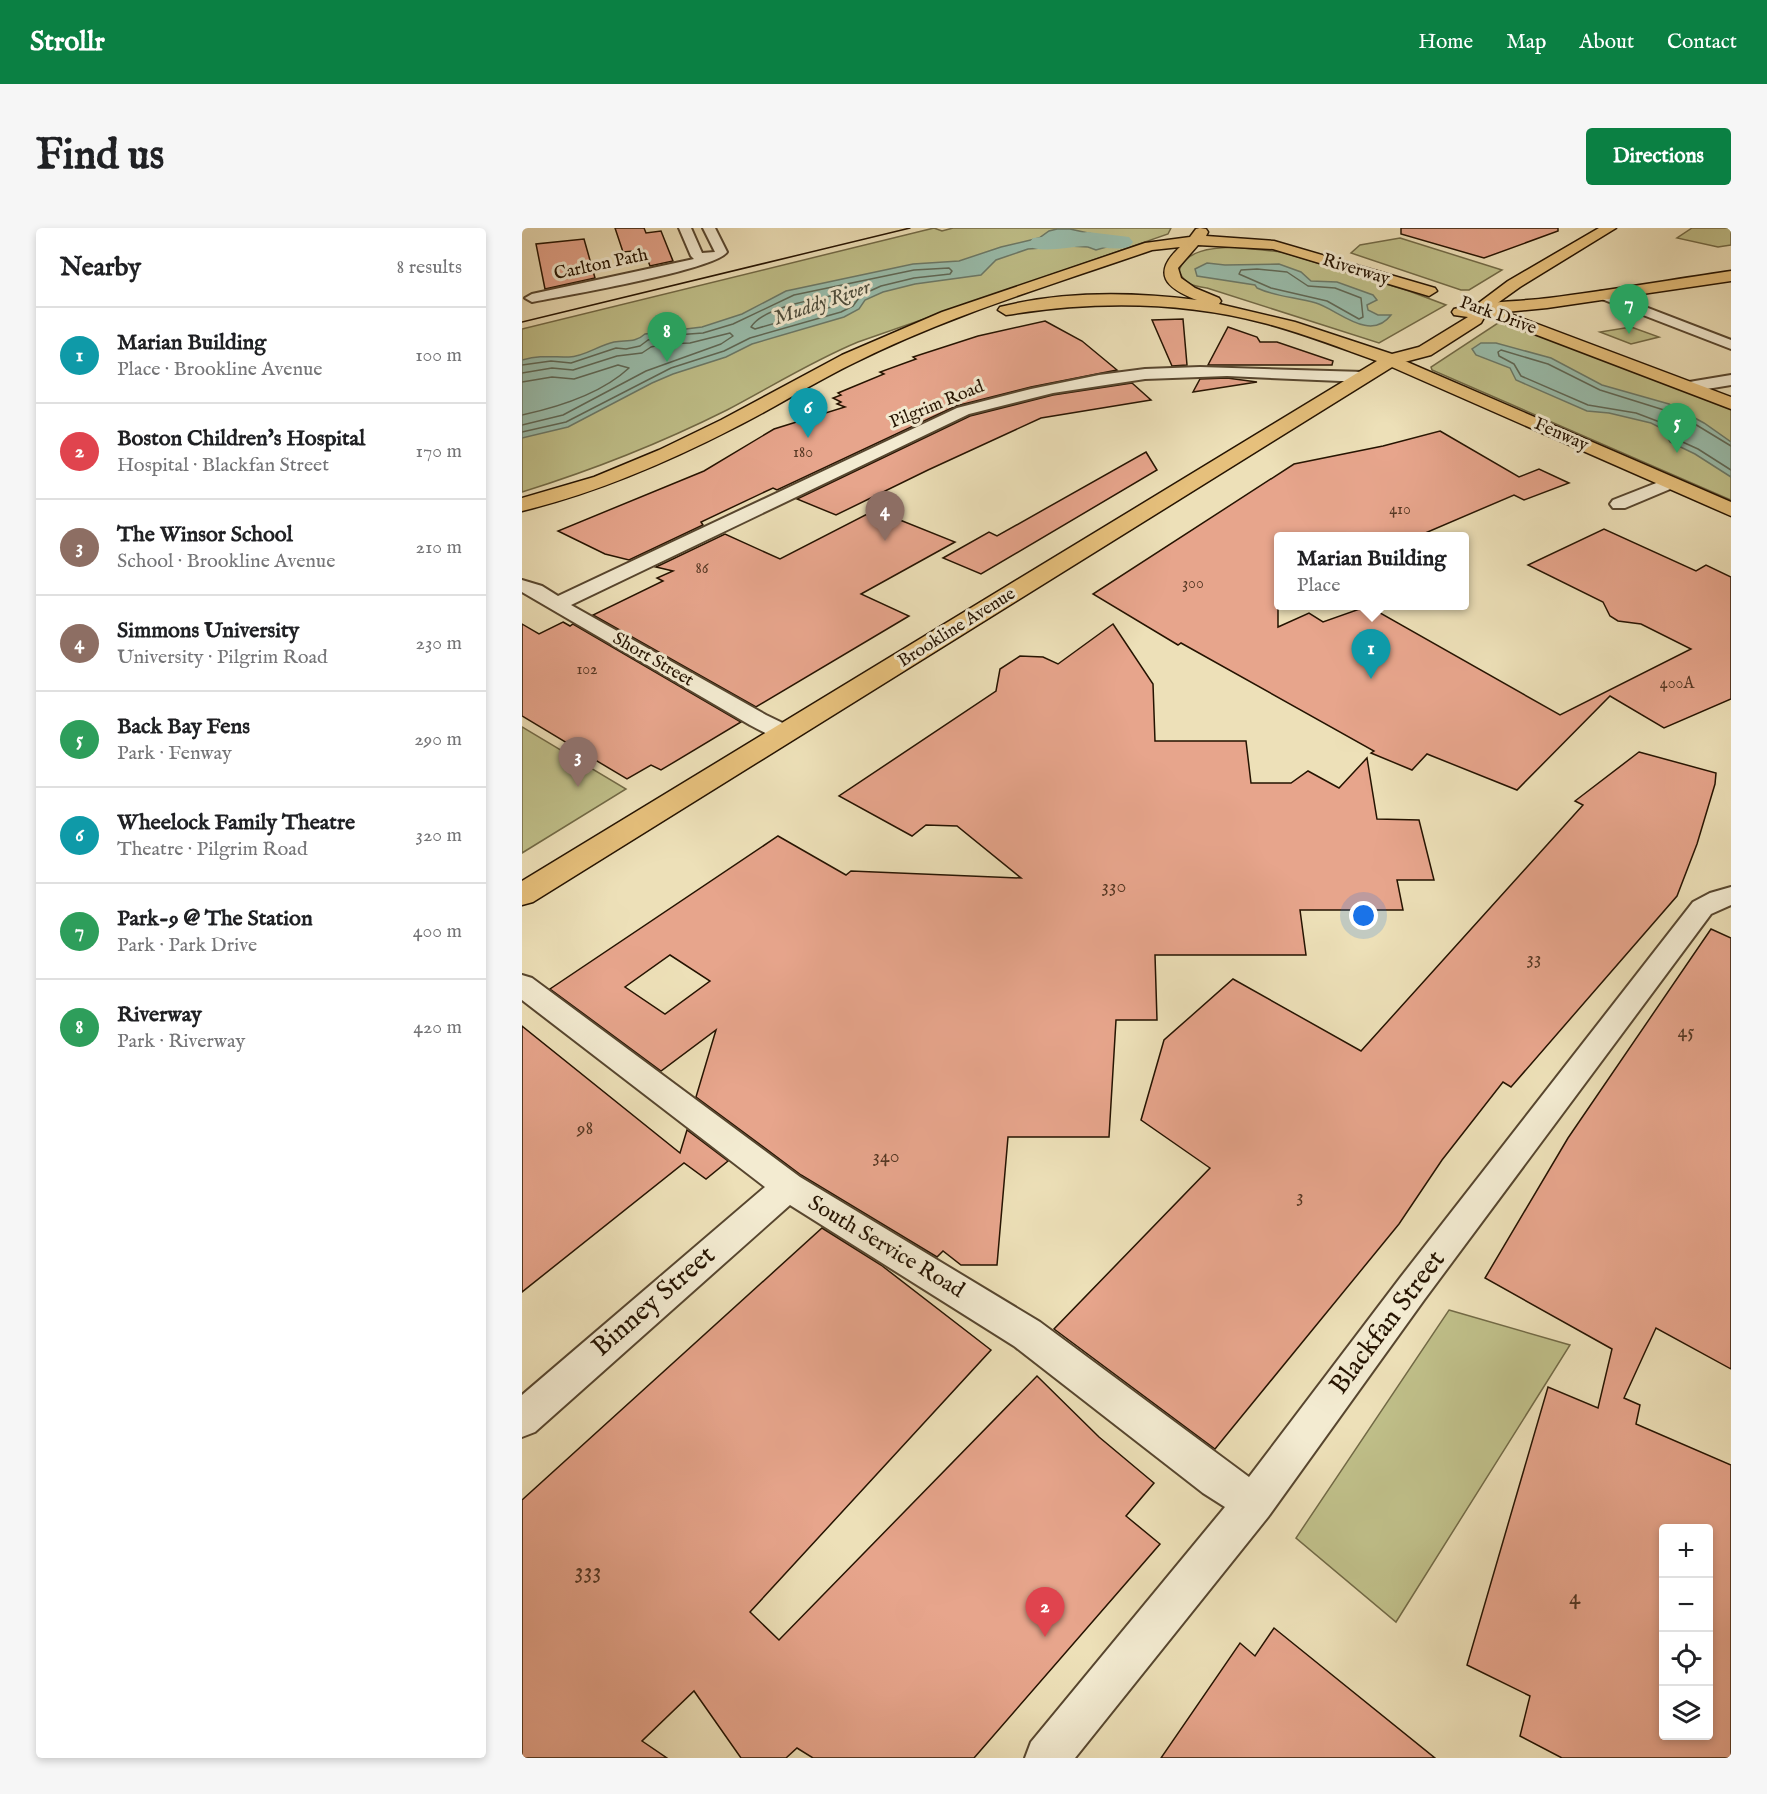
<!DOCTYPE html>
<meta charset="utf-8">
<style>
body{margin:0;font-family:"IM FELL English",serif;background:#f6f6f6;color:#202124}
.controls{position:absolute;right:18px;bottom:18px;display:grid;overflow:hidden;border-radius:6px;box-shadow:0 3px 9px #0003}
.controls button{width:54px;height:54px;display:grid;place-items:center;padding:0;border:0;border-bottom:2px solid #e0e0e0;background:#fff;color:#202124;font:30px sans-serif}
.you{position:absolute;left:842px;top:688px;width:21px;height:21px;margin:-15px;border:4px solid #fff;border-radius:50%;background:#1a73e8;box-shadow:0 0 0 9px #1a73e833}
.badge{display:grid;place-items:center;width:39px;height:39px;border-radius:50%;background:#0b8043;color:#fff;font-size:20px;font-weight:700}
.pin{position:absolute;translate:-50% -50px;filter:drop-shadow(0 2px 3px #0008)}
.pin::after{content:'';position:absolute;top:32px;width:21px;height:18px;background:inherit;clip-path:polygon(0 0,100% 0,50% 100%)}
.popup{position:absolute;left:752px;top:304px;width:195px;height:78px;box-sizing:border-box;display:grid;place-content:center;border-radius:6px;background:#fff;filter:drop-shadow(0 2px 4px #0005);font-size:20px;white-space:nowrap;color:#757577}
.popup b{font-size:22px;color:#202124}
.popup::after{content:'';position:absolute;left:50%;top:100%;margin-left:-12px;border:12px solid transparent;border-top-color:#fff}
.list{margin:0;padding:0;list-style:none}
h2{display:flex;justify-content:space-between;align-items:center;height:78px;margin:0;padding:0 24px;font-size:26px}
h2 small{font-size:20px;font-weight:400;color:#757577}
.list li{display:grid;grid-template-columns:39px 1fr auto;gap:18px;align-items:center;box-sizing:border-box;height:96px;padding:0 24px;border-top:2px solid #e0e0e0}
.list b{display:block;font-size:22px;white-space:nowrap}
.list p{margin:0;font-size:20px;white-space:nowrap;color:#757577}
.list em{font-size:20px;font-style:normal;color:#757577}
.icon{flex:none;width:33px;height:33px;fill:none;stroke:currentColor;stroke-width:2;stroke-linecap:round;stroke-linejoin:round}
.map{position:relative;flex:none;width:1209px;height:1530px;overflow:hidden;border-radius:6px}
header{display:flex;align-items:center;gap:36px;box-sizing:border-box;height:84px;padding:0 30px;background:#0b8043;color:#fff}
header strong{font-size:28px}
nav{display:flex;gap:33px;margin-inline-start:auto;font-size:21px}
.intro{display:flex;align-items:center;justify-content:space-between;box-sizing:border-box;height:144px;padding:0 36px}
h1{margin:0;font-size:42px}
.button{padding:15px 27px;border-radius:6px;background:#0b8043;color:#fff;font-size:21px;font-weight:700}
main{display:flex;gap:36px;padding:0 36px}
aside{flex:1;background:#fff;border-radius:6px;box-shadow:0 3px 9px #0003}
.map>svg:first-child{display:block}
</style>
<header>
<strong>Strollr</strong>
<nav><a>Home</a><a>Map</a><a>About</a><a>Contact</a></nav>
</header>
<div class="intro"><h1>Find us</h1><a class="button">Directions</a></div>
<main>
<aside>
<h2>Nearby<small>8 results</small></h2>
<ul class="list">
<li><span class="badge" style="background:#0f9aa8">1</span><div><b>Marian Building</b><p>Place · Brookline Avenue</p></div><em>100 m</em></li>
<li><span class="badge" style="background:#e0444e">2</span><div><b>Boston Children's Hospital</b><p>Hospital · Blackfan Street</p></div><em>170 m</em></li>
<li><span class="badge" style="background:#8d6e63">3</span><div><b>The Winsor School</b><p>School · Brookline Avenue</p></div><em>210 m</em></li>
<li><span class="badge" style="background:#8d6e63">4</span><div><b>Simmons University</b><p>University · Pilgrim Road</p></div><em>230 m</em></li>
<li><span class="badge" style="background:#2e9e5b">5</span><div><b>Back Bay Fens</b><p>Park · Fenway</p></div><em>290 m</em></li>
<li><span class="badge" style="background:#0f9aa8">6</span><div><b>Wheelock Family Theatre</b><p>Theatre · Pilgrim Road</p></div><em>320 m</em></li>
<li><span class="badge" style="background:#2e9e5b">7</span><div><b>Park-9 @ The Station</b><p>Park · Park Drive</p></div><em>400 m</em></li>
<li><span class="badge" style="background:#2e9e5b">8</span><div><b>Riverway</b><p>Park · Riverway</p></div><em>420 m</em></li>
</ul>
</aside>
<div class="map">
<svg width="1209" height="1530" viewBox="0 0 1209 1530">
<rect width="100%" height="100%" fill="#ede0b8"/>
<filter id="stains"><feTurbulence type="fractalNoise" baseFrequency=".00333" numOctaves="4"/><feColorMatrix values="0 0 0 0 .2 0 0 0 0 .09 0 0 0 0 .02 0 0 0 .5 -.17"/></filter>
<radialGradient id="worn" r=".72"><stop offset=".6" stop-color="#630" stop-opacity="0"/><stop offset="1" stop-color="#630" stop-opacity=".3"/></radialGradient>
<g fill="#c0c08a" stroke="#726a46" stroke-width="1.5">
<path d="M412 0 420 3 431 0H649L646 6 336 114C290 133 249 159 205 182 139 215 71 242 0 264V101Z"/>
<polygon points="1170,0 1209,0 1209,17 1196,19 1155,10"/>
<polygon points="878,10 980,42 947,62 939,62 829,25 838,17"/>
<path d="M712 19 760 24 887 63 924 77 857 115 685 60C671 58 663 57 657 43 663 21 693 20 712 19Z"/>
<polygon points="976,95 985,95 1209,179 1209,272 910,142 909,139"/>
<polygon points="1109,99 1137,109 1109,116 1078,104"/>
<polygon points="0,499 104,561 0,625"/>
<polygon points="927,1082 1048,1117 874,1394 774,1310"/>
</g>
<g fill="#99bdac" stroke="#6b7968" stroke-width="1.5">
<path d="M535 1H548L593 11 595 16 574 22 566 19 547 18 506 21 474 32 459 47 393 56 361 64 343 72 337 81 322 89 230 116 204 129 151 146 130 155 46 199 0 210V132C19 127 28 129 47 129 62 129 77 117 92 114 105 112 113 115 123 106L180 99 220 86 264 63 391 36 437 33 479 19 517 10 527 3Z"/>
<path d="M685 35 703 37 757 36 779 44 789 53 815 54 851 67 855 72 845 77 846 82 856 87H869C848 115 815 81 794 75 774 69 754 69 735 60L733 57 675 48 673 41Z"/>
<polygon points="959,115 974,115 1029,130 1080,157 1147,176 1182,195 1209,214 1209,249 1173,226 1148,214 1141,201 1129,195 1087,185 1065,183 994,152 988,140 954,127 950,121"/>
</g>
<g fill="none" stroke-linecap="round" stroke-linejoin="round">
<g stroke="#5f6856" stroke-width="1.5">
<polygon points="735,41 765,44 786,58 813,60 839,70 841,89 837,91 805,73 749,60 717,46 719,42"/>
<path d="M324 65 327 68 326 71 316 77 233 101 229 99C242 78 300 70 324 65Z"/>
<polyline points="0,137 29,133 49,135 94,120 104,121 118,118 126,112 140,108 181,105 211,96 272,67 392,42 427,40 430,43 428,46 392,50 359,58 339,67 331,78 319,84 228,110 202,123 149,140 44,194 0,204"/>
<polyline points="0,145 30,140 51,142 95,128 120,125 129,119 141,116 168,115 208,105 211,108 199,116 124,143 41,187 0,197"/>
<path d="M0 154 30 149 52 151 96 137 107 140C79 166 37 179 0 187"/>
<polyline points="1209,218 1158,187 1078,162 1026,136 979,122 976,124 977,128 992,136 999,148 1066,177 1114,185 1143,196 1154,211 1176,221 1209,242"/>
</g>
<path fill="#99bdac" fill-rule="evenodd" d="M566 4 607 9 611 14 607 19C593 23 579 18 564 18 546 19 528 24 511 20L507 15 511 10Z"/>
</g>
<g fill="#e7a58c" stroke="#251301" stroke-width="1.5" fill-rule="evenodd">
<polygon points="93,0 122,0 124,5 139,3 151,33 128,38 122,22 101,24"/>
<polygon points="879,0 1036,0 1036,3 962,30 879,6"/>
<polygon points="62,11 73,50 23,61 14,16"/>
<polygon points="661,91 665,137 650,138 630,92"/>
<polygon points="523,93 560,113 595,142 509,159 434,178 255,262 251,260 179,294 181,297 107,332 83,326 36,303 182,243 252,201 323,179 315,176 319,174 311,170 319,167 316,165 362,146 358,144 394,131 391,129 456,108"/>
<polygon points="706,99 735,109 738,114 755,114 811,133 810,137 686,137"/>
<polygon points="705,150 735,154 671,164 678,151"/>
<polygon points="610,155 629,172 519,190 406,242 314,287 275,271 448,188 531,167"/>
<polygon points="918,203 997,249 1017,241 1047,255 1002,272 992,267 894,309 756,309 756,399 787,385 801,394 846,378 1038,487 1169,421 1119,396 1096,393 1088,388 1081,374 1006,337 1082,301 1174,343 1184,337 1209,349 1209,471 1142,500 1088,468 995,562 905,526 890,542 849,525 852,523 659,415 656,417 571,366 772,236 861,218"/>
<polygon points="624,224 635,242 459,346 421,330 467,304 475,308"/>
<polygon points="353,282 433,314 339,366 387,388 234,479 71,387 141,353 135,350 151,343 134,339 203,306 258,331"/>
<polygon points="41,394 48,398 51,396 219,494 139,542 129,537 105,551 0,488 0,396 17,406"/>
<path d="M591 396 631 456 633 513H724L729 555H769L786 543 817 560 845 530 855 591 897 592 912 652H875L881 682H778L784 727H633L635 792H594L587 909H486L475 1037H439L421 1023 415 1029 279 947 174 869 194 802 139 843 28 761 256 608 324 647 329 643 499 650 435 598 404 597 390 608 317 568 474 463 478 441 498 428 521 429 536 436ZM148 727 188 753 143 786 103 759Z"/>
<polygon points="1117,524 1194,545 1193,556 1175,616 1155,668 989,859 981,854 920,932 877,996 693,1221 532,1101 688,940 619,892 642,812 711,751 839,823 1061,577 1053,573"/>
<path d="M1189 701 1209 710V1141L1134 1100 1102 1170 1118 1177 1114 1196 1209 1237V1530H1040L998 1508 1008 1468 945 1437 1026 1159 1076 1180 1090 1121 963 1050 1046 910ZM1142 1300H1186V1508H1142Z"/>
<polygon points="0,798 158,925 165,902 206,933 184,951 162,935 0,1064"/>
<polygon points="300,1000 359,1037 469,1122 228,1384 257,1412 515,1148 577,1209 632,1255 604,1288 638,1316 452,1530 291,1530 275,1520 264,1530 219,1530 172,1463 120,1513 145,1530 0,1530 0,1272"/>
<polygon points="752,1400 913,1530 639,1530 718,1415 733,1428"/>
</g>
<g fill="none" stroke-linecap="round" stroke-linejoin="round">
<g stroke="#57462f" stroke-width="4">
<g id="minor">
<path d="M157 0H169L180 25 193 24 181 0H193L205 24C193 42 41 68 10 74L3 70 10 66 172 31 169 28Z"/>
<polygon points="1082,63 1209,112 1209,121 1077,70 1075,67 1077,64"/>
<path d="M678 139 842 144 850 149 842 154 705 148 623 151 531 165 447 186 49 377 244 487 271 500 274 505 271 510C256 514 242 504 228 497L0 364V352L20 358 36 368 435 180 509 161 577 147 623 141Z"/>
<polygon points="1209,147 1209,157 1167,164 1159,159 1167,154"/>
<polygon points="1147,250 1153,251 1156,255 1153,259 1103,280 1091,280 1088,276 1091,272"/>
<polygon points="1209,659 1209,677 1189,686 902,1072 746,1289 553,1530 503,1530 509,1514 703,1279 681,1265 492,1118 268,977 13,1204 0,1209 0,1167 243,959 0,772 0,747 10,750 278,949 518,1094 727,1249 878,1050 1171,674 1188,665"/>
</g>
</g>
<g stroke="#251301" stroke-width="3">
<g id="major">
<polygon points="1077,0 1094,0 998,59 970,79 1209,169 1209,181 952,83 950,80 986,53"/>
<polygon points="869,127 1209,274 1209,288 863,136 860,132 863,128"/>
</g>
</g>
<g stroke="#251301" stroke-width="3">
<path id="highway" d="M678 0 684 1 686 4 684 8 752 13 913 60 915 63 907 68 751 21 676 17 656 40 659 50 673 60 697 70 699 73 697 76 773 94 870 126 897 119 946 89 932 87 930 84 932 81C962 73 995 74 1027 70 1088 62 1148 52 1209 43V53L1025 80 964 86 959 95 909 127 875 136 11 674 0 677V653L855 133C818 120 781 105 742 95 658 73 570 73 484 87L476 82 478 79C541 63 611 64 675 72 644 60 629 46 658 19L630 22C530 57 427 87 332 135 291 155 252 180 212 200 144 235 74 265 0 283V270L72 249 137 222 199 192 320 127 420 84 623 15 668 9 674 1Z"/>
</g>
<use href="#minor" fill="#f3ebd1" fill-rule="evenodd"/>
<use href="#major" fill="#e6c07c" fill-rule="evenodd"/>
<use href="#highway" fill="#e6c07c" fill-rule="evenodd"/>
<polyline stroke="#251301" stroke-width="1.5" points="0,94 388,0"/>
</g>
<g text-anchor="middle" dominant-baseline="central" stroke-width="6" stroke-linejoin="round" paint-order="stroke">
<g font-size="16" fill="#563824">
<text x="281" y="225">180</text>
<text x="878" y="282">410</text>
<text x="180" y="341">86</text>
<text x="671" y="356">300</text>
<text x="65" y="442">102</text>
<text x="1155" y="456">400A</text>
</g>
<g font-size="18" fill="#251301" stroke="#f3ebd1">
<text transform="translate(79 37) rotate(-12)">Carlton Path</text>
<text transform="translate(834 42) rotate(17)">Riverway</text>
<text transform="translate(976 88) rotate(20)">Park Drive</text>
<text transform="translate(415 177) rotate(-22)">Pilgrim Road</text>
<text transform="translate(1039 207) rotate(24)">Fenway</text>
<text transform="translate(435 400) rotate(-32)">Brookline Avenue</text>
<text transform="translate(131 432) rotate(30)">Short Street</text>
</g>
<g font-size="20" font-style="italic" fill="#4e4e3d" stroke="#f3ebd1">
<text transform="translate(300 75) rotate(-19)">Muddy River</text>
</g>
<g font-size="20" fill="#563824">
<text x="592" y="658">330</text>
<text x="1012" y="730">33</text>
<text x="1164" y="803">45</text>
<text x="63" y="900">98</text>
<text x="364" y="928">340</text>
<text x="778" y="968">3</text>
</g>
<g font-size="22" fill="#251301" stroke="#f3ebd1">
<text transform="translate(364 1019) rotate(31)">South Service Road</text>
</g>
<g font-size="24" fill="#563824">
<text x="66" y="1343">333</text>
<text x="1053" y="1369">4</text>
</g>
<g font-size="27" fill="#251301" stroke="#f3ebd1">
<text transform="translate(132 1074) rotate(-41)">Binney Street</text>
<text transform="translate(866 1095) rotate(-53)">Blackfan Street</text>
</g>
</g>
<rect width="100%" height="100%" filter="url(#stains)"/>
<rect width="100%" height="100%" fill="url(#worn)"/>
</svg>
<div class="controls">
<button>+</button>
<button>−</button>
<button><svg class="icon" aria-label="locate" viewBox="0 0 24 24"><circle cx="12" cy="12" r="6"/><path d="M12 2v4M12 18v4M2 12h4M18 12h4"/></svg></button>
<button><svg class="icon" aria-label="layers" viewBox="0 0 24 24"><path d="M12 4l9 5-9 5-9-5zM3 14l9 5 9-5"/></svg></button>
</div>
<div class="you"></div>
<div class="pin badge" style="left:849px;top:451px;background:#0f9aa8">1</div>
<div class="popup"><b>Marian Building</b>Place</div>
<div class="pin badge" style="left:523px;top:1409px;background:#e0444e">2</div>
<div class="pin badge" style="left:56px;top:559px;background:#8d6e63">3</div>
<div class="pin badge" style="left:363px;top:313px;background:#8d6e63">4</div>
<div class="pin badge" style="left:1155px;top:225px;background:#2e9e5b">5</div>
<div class="pin badge" style="left:286px;top:210px;background:#0f9aa8">6</div>
<div class="pin badge" style="left:1107px;top:106px;background:#2e9e5b">7</div>
<div class="pin badge" style="left:145px;top:134px;background:#2e9e5b">8</div>
</div>
</main>
